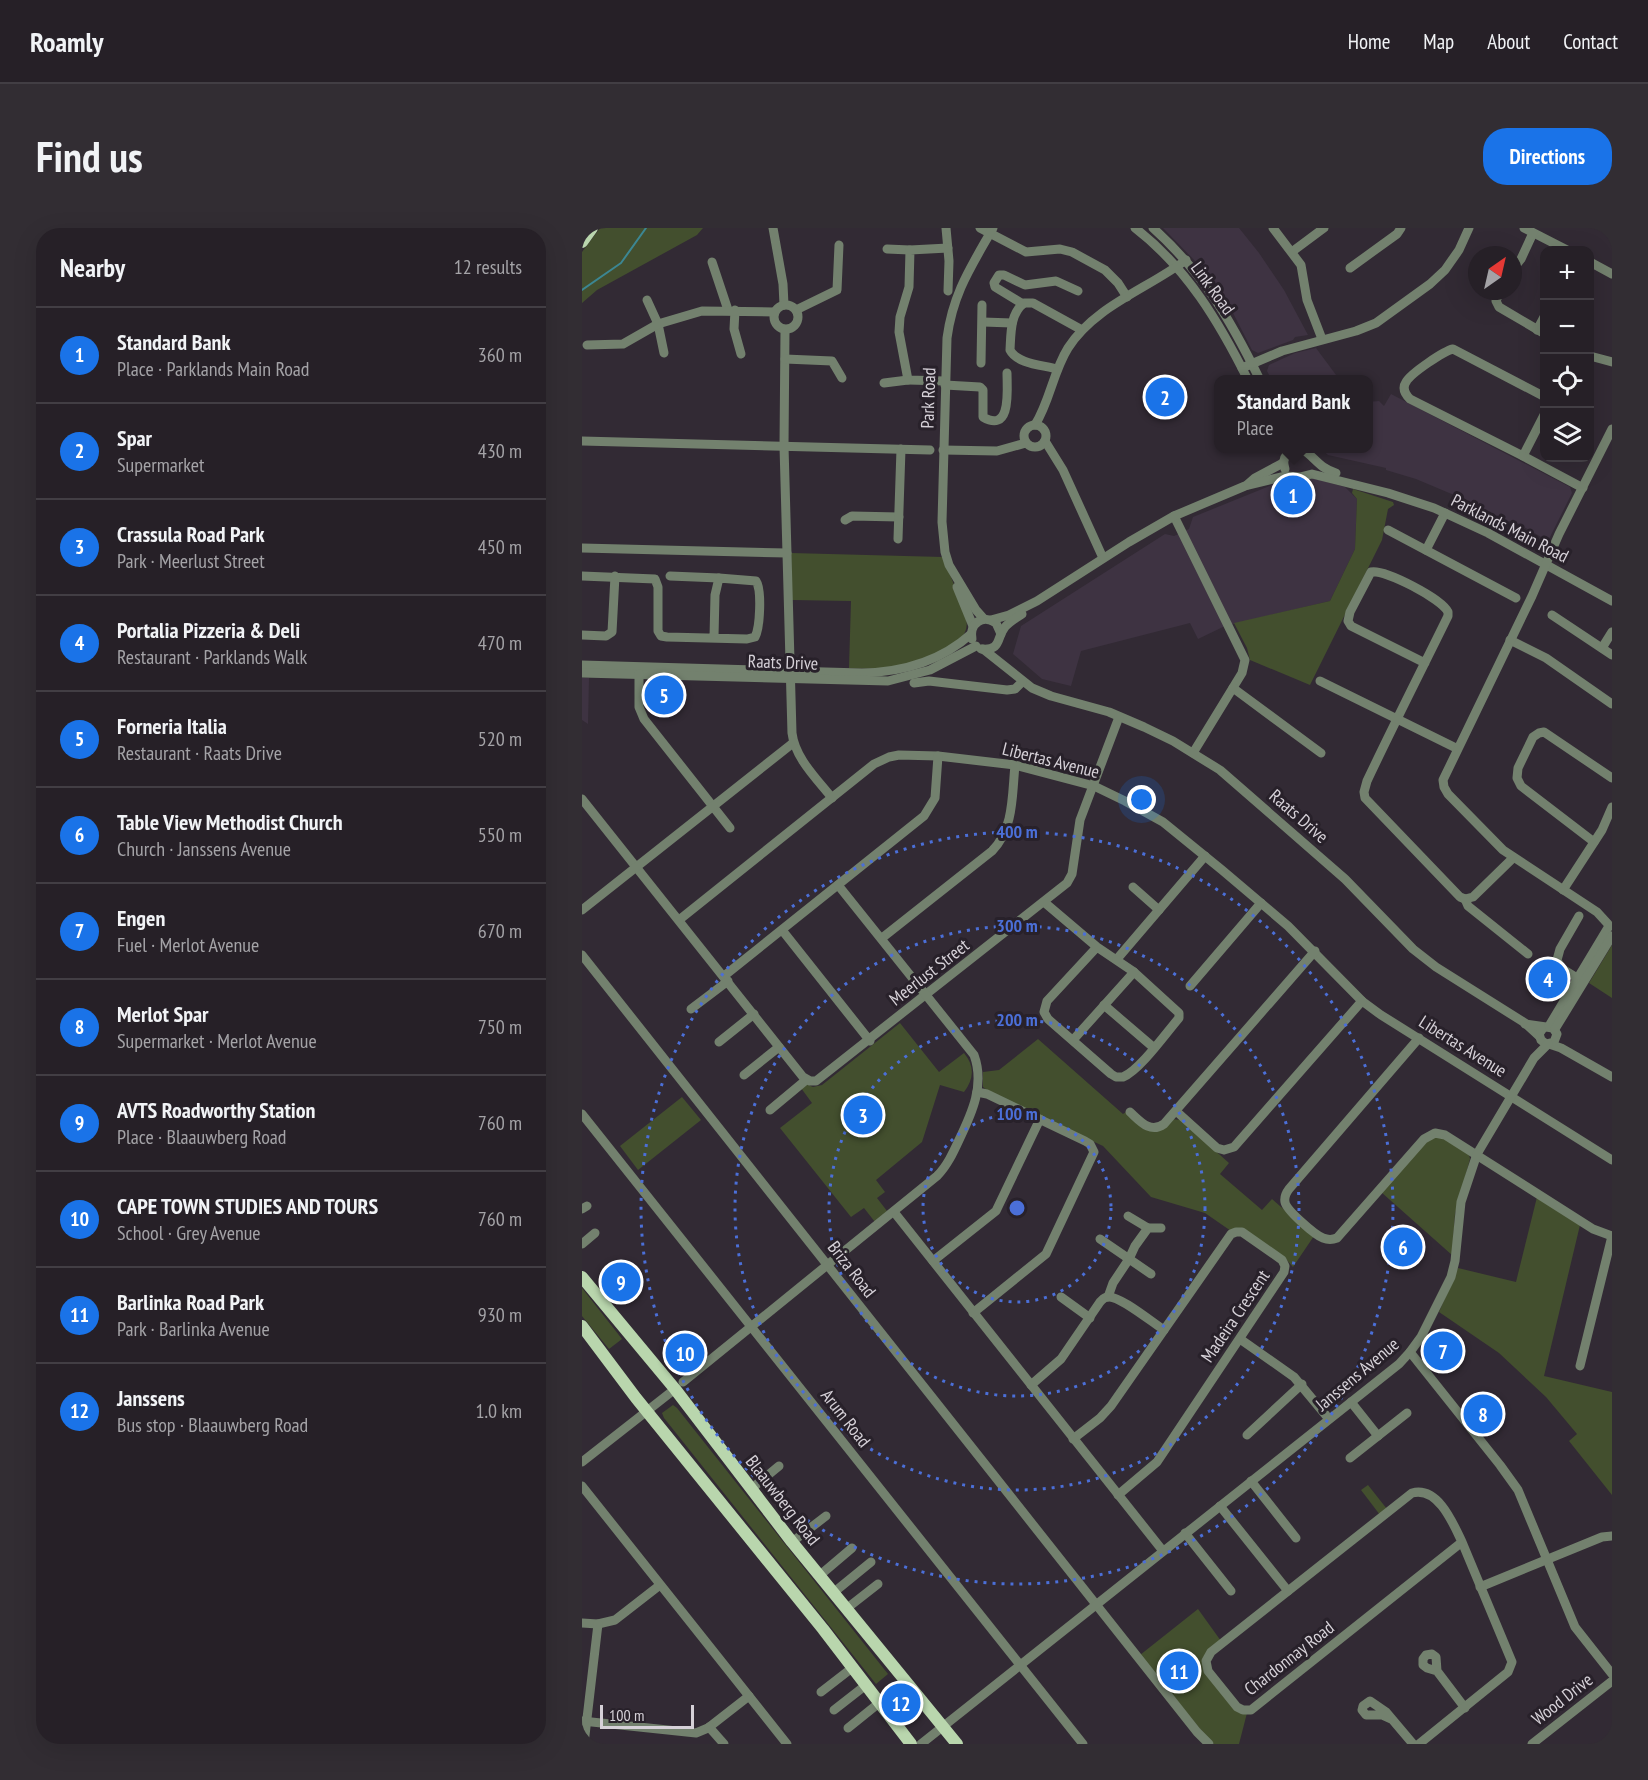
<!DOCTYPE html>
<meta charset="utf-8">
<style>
body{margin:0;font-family:"PT Sans Narrow",sans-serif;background:#322d33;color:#f1f3f6}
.controls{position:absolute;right:18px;top:18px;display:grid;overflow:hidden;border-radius:12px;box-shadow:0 6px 24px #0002}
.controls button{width:54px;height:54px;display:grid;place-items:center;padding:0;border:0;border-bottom:2px solid #423e44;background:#262027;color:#f1f3f6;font:30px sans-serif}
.compass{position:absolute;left:886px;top:18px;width:54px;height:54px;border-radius:50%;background:#262027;box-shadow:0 6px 24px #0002;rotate:34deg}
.scale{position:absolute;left:18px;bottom:15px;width:94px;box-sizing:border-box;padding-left:6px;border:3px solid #d6d1d8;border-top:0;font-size:16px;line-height:21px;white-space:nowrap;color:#d6d1d8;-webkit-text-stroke:4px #28212a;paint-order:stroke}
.you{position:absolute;left:560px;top:572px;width:21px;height:21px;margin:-15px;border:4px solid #fff;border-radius:50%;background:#1a73e8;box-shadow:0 0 0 9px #1a73e833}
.badge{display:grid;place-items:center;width:39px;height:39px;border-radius:50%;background:#1a73e8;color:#fff;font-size:20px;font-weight:700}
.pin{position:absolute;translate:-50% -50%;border:3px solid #fff;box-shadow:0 2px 6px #0006}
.popup{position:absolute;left:632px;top:147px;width:159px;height:78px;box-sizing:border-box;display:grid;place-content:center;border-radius:12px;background:#262027;filter:drop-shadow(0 2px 4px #0005);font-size:20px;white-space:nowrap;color:#a4a3a7}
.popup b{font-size:22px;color:#f1f3f6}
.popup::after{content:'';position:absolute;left:50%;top:100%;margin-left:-12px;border:12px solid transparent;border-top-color:#262027}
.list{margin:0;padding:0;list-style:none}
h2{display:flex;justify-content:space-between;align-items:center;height:78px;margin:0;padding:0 24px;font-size:26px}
h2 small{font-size:20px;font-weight:400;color:#a4a3a7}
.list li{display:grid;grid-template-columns:39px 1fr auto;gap:18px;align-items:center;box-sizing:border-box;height:96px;padding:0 24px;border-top:2px solid #423e44}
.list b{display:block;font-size:22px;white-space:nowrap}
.list p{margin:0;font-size:20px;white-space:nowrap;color:#a4a3a7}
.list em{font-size:20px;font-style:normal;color:#a4a3a7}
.icon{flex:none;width:33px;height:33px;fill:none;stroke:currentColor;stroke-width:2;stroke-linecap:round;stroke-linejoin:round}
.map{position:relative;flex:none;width:1030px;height:1516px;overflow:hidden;border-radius:24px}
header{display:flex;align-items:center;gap:36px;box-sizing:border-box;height:84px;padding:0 30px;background:#262027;border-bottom:2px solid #423e44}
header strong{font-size:28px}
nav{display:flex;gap:33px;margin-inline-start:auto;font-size:21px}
.intro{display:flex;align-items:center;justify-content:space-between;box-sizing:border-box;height:144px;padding:0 36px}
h1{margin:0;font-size:42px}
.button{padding:15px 27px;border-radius:24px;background:#1a73e8;color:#fff;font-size:21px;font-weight:700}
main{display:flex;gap:36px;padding:0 36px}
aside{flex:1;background:#262027;border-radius:24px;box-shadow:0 6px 24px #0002}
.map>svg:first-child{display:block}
</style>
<header>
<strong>Roamly</strong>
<nav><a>Home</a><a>Map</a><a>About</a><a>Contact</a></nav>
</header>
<div class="intro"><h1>Find us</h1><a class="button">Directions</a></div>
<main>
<aside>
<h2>Nearby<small>12 results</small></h2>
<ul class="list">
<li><span class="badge">1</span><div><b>Standard Bank</b><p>Place · Parklands Main Road</p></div><em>360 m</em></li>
<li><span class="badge">2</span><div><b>Spar</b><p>Supermarket</p></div><em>430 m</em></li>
<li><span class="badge">3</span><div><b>Crassula Road Park</b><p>Park · Meerlust Street</p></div><em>450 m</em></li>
<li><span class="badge">4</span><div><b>Portalia Pizzeria &amp; Deli</b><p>Restaurant · Parklands Walk</p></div><em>470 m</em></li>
<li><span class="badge">5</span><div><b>Forneria Italia</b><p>Restaurant · Raats Drive</p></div><em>520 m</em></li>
<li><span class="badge">6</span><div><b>Table View Methodist Church</b><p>Church · Janssens Avenue</p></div><em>550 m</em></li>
<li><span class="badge">7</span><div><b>Engen</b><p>Fuel · Merlot Avenue</p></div><em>670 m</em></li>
<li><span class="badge">8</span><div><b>Merlot Spar</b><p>Supermarket · Merlot Avenue</p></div><em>750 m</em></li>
<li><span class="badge">9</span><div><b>AVTS Roadworthy Station</b><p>Place · Blaauwberg Road</p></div><em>760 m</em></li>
<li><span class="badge">10</span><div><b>CAPE TOWN STUDIES AND TOURS</b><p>School · Grey Avenue</p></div><em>760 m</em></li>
<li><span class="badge">11</span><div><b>Barlinka Road Park</b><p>Park · Barlinka Avenue</p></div><em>930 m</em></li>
<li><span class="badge">12</span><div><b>Janssens</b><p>Bus stop · Blaauwberg Road</p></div><em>1.0 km</em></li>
</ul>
</aside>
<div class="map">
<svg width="1030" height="1516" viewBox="0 0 1030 1516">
<rect width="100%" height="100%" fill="#322a34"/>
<g fill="#3e3342">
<polygon points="581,0 657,0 677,25 702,62 726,107 713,109 711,112 676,125 670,122 650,83 635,61 615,35"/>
<polygon points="734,120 757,151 689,151 685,143 687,137 713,125"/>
<polygon points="809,166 988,259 990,265 966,313 930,292 926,294 891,275 834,251 804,242 804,240 746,227 739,221 786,220 786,174 797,173 802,178"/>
<polygon points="731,250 763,259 775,271 773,321 748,373 643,398 616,411 608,395 499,423 489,458 460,451 431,426 439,398 583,306 592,308 607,301 611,289 700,253 720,256"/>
<polygon points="0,450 7,450 6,496 0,492"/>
</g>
<g fill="#434f2e">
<polygon points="18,0 121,0 115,7 15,62 0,75 0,24"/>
<polygon points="771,261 811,274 812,277 806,281 800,312 728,457 668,432 665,420 652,395 748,373 773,321 775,271 770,265"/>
<path d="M209 325 361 329 383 384C385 391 386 400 382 406 372 420 340 433 324 437 305 441 286 441 267 440L269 373 210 372Z"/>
<polygon points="1030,717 1030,770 1007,755"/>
<path d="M318 795 357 844 382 825C393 838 392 851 382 864L358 857 340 914 294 952 303 964 295 970 305 983 293 994 282 980 269 989 198 900 230 875 219 860 224 856 231 859 240 857Z"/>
<polygon points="456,811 541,886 544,884 563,901 590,891 599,892 647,935 638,946 680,982 690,971 732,1008 711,1039 702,1029 649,1003 623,985 569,969 521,918 408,865 401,859 401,844 417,842"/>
<polygon points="100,869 119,892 56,942 38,918"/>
<polygon points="858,908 887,926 888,931 873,986 870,1027 799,964 849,909"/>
<polygon points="955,969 998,997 962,1148 1030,1164 1030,1267 987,1213 995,1206 964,1169 917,1125 857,1084 876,1040 934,1054"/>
<polygon points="0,1060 40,1111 27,1121 0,1088"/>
<polygon points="91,1177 95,1180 306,1446 294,1456 82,1190 80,1185"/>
<polygon points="786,1257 805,1281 798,1287 779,1262"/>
<polygon points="616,1381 639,1413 621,1434 665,1485 657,1516 632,1516 627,1512 558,1427"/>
</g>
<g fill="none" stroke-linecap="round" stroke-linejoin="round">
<polyline stroke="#3c8692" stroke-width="2" points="0,62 39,35 64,0"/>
<g stroke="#73816e" stroke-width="9">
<polyline points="191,0 201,56 202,77"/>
<polyline points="364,0 367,33 366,63"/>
<polyline points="398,0 444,24 478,21 490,24 523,42 536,55 545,69"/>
<path d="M553 0C605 40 637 94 666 152"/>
<path d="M571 0C622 46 648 91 678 152"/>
<polyline points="691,0 719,37 725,72 740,111"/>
<polyline points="942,0 985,22"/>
<polyline points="305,21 328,22"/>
<polyline points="711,23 742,0"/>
<polyline points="130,34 146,82"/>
<polyline points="1008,34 1030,46"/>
<polyline points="768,40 815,6 819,0"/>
<polyline points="931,41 939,31 951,5"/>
<polyline points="918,63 914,73 917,79 963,106"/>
<polyline points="65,72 76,96 82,125"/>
<polyline points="441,76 413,59 412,55 417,47 422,47 443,57 474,53 496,63"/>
<circle cx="204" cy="89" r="12"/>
<polyline points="153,82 152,101 159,126"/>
<polyline points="214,82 255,62 257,17"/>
<polyline points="401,94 430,95"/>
<path d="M203 102 202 218 210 505C213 530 234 550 250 570"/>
<polyline points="955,102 963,87"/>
<polyline points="5,117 41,116 76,96 120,83 192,84"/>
<polyline points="1008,128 1030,134"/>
<polyline points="203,131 250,133 260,150"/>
<polyline points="399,135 400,77"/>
<polyline points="660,140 700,123 774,103 794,95 848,56 863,42 877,22 887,0"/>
<path d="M475 141C461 137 435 136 428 122 429 105 428 86 442 75H451L500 102"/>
<polyline points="363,153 326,152 317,104 318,89 327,59 328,22 366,20"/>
<polyline points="302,155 326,152"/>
<path d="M363 157 398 159 401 162V189C430 206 425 161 425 145"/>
<path d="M963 169 871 121C862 123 829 145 824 154 820 160 823 166 828 171L941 228 963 185"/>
<circle cx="453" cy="208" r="11"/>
<path d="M453 197C468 173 471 144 486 120 513 78 565 61 604 32"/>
<polyline points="0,213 348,222"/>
<polyline points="463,213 481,242 521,330"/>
<path d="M718 220C732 227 736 240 754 245"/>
<polyline points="361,222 415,223 444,215"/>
<polyline points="941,228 1001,260"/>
<path d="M703 241C699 229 706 221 719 221"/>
<polyline points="665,257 673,250 701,235"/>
<polyline points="592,288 663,432 660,445 611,525"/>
<polyline points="263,292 270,288 317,289"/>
<polyline points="806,302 934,370"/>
<polyline points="316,311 319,221"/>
<polyline points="0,320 205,325"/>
<polyline points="844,322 863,285"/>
<path d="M0 348 73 351 76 359V403L79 408 85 409 165 411 173 409C178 400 180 362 174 353L137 350 133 367 132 409"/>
<polyline points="88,348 137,350"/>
<polyline points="375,359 391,398"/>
<polyline points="970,387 1030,427"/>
<path d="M402 391 394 382 367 337 363 324 360 294 365 110C371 65 389 39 411 0"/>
<polyline points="409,392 427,387 455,373 547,314 592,288 663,258 703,248 718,249 730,246 806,265 852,280 906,305 1030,373"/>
<polyline points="0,407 24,408 30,404 33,348"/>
<path d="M390 411C387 395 401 386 414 395L419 406"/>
<polyline points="928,412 964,430 1030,476"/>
<polyline points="1020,420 1030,404"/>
<path d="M399 421C420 423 414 410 423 399 427 394 434 390 440 386"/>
<polyline points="401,421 450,460 469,468 527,484 562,499 591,513 638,542 763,651 831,721 854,739 943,795 957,808"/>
<path d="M843 435 769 398 766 393 768 384 789 344C803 341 860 371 866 384V388C839 443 811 498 785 553L782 564 783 570 878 669 883 671 891 669 931 630"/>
<path d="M0 437 280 445C321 444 358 434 389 406"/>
<polyline points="0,445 306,453 348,442 394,418"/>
<polyline points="57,446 57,479 62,491 148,600"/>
<polyline points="738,453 874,520"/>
<polyline points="332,455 347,453 425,462 433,461 440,454"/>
<polyline points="651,460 739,525"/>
<polyline points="0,571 221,849 228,853 234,853 485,655 490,646 498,592 537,489"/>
<polyline points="1012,614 939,558 935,550 936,540 951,509 957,505 962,504 1030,550"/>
<polyline points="551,659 577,682"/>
<polyline points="981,662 1020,602 1030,579"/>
<polyline points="883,671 886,678 946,726"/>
<path d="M462 674 515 719 552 744 597 785V790C584 805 558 842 541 849H534L529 846 466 791 462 784 465 773 515 719"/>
<polyline points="0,682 211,515"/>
<polyline points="997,688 978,721 975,732 979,740 1000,753"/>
<polyline points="97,692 292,536 307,529 317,527 356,528 433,537 512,558 543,573 581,594 640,642 706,698 780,773 799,787 1030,932"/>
<polyline points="1026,696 1015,684 921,622 866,566 862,559 861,552 950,368 977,306 1030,201"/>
<polyline points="200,702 288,813"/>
<path d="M300 710 410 623C432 601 430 567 433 537"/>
<polyline points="0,727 615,1504 627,1516"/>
<polyline points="535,731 623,628"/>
<polyline points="142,748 342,588 353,570 356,528"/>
<polyline points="608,758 679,675"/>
<polyline points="522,777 571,819"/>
<polyline points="109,781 146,753"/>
<polyline points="943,796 971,800 975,806 972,814 964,816 959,812 957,806 962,799"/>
<polyline points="967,798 1027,698"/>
<polyline points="973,801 1030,708"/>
<path d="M837 810 707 961C704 965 702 969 703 974 704 982 733 1007 741 1010 746 1012 750 1012 755 1010L842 911 853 905 863 907 1011 1001 1030 1008"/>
<polyline points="491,812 552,744"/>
<polyline points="137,814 172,786"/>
<polyline points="967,816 979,820 1030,849"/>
<polyline points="162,847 197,819"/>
<polyline points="188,882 224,852"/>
<polyline points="594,883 635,920 642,922 652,919 780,773"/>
<path d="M548 884C558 893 568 906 582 896L733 723"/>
<polyline points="0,886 501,1516"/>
<polyline points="0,981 5,978"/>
<polyline points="312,984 581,1323"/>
<polyline points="546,988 566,1000"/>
<polyline points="518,1011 569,1046"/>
<polyline points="0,1016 13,1005"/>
<polyline points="351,1033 414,983 458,891"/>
<polyline points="479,1069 508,1090"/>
<polyline points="526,1069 531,1055 547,1031 553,1018 566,1000 579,1000"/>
<polyline points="391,1085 464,1026 512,924 508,916 503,913 405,866 395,864"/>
<polyline points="658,1111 712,1149 747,1191"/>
<polyline points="828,1124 918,1237 936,1262 993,1399 1030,1446"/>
<polyline points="998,1138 1030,1008"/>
<path d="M101 1154 355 948C365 938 371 925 377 912 390 885 403 857 392 827L256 657"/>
<path d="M449 1157 479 1131 518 1074C521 1071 522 1069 526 1069 537 1067 571 1095 582 1102"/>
<polyline points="769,1174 796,1208"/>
<polyline points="665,1207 720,1156"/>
<polyline points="491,1211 518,1190 529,1178 649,1006 654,1004 660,1004 700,1032 703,1038 702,1044 575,1234 536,1267"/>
<polyline points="768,1230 825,1185"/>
<polyline points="0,1234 93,1161"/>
<polyline points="669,1253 714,1310"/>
<polyline points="0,1258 205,1516"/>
<polyline points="169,1261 197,1238"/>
<polyline points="638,1278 706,1363"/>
<polyline points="603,1305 649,1363"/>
<polyline points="210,1314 244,1288"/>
<polyline points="237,1348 270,1320"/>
<polyline points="898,1359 1020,1309 1030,1308"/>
<polyline points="251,1365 289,1334"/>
<polyline points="264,1381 296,1356"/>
<polyline points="0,1395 16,1396 33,1392 78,1357"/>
<polyline points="855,1443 845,1440 841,1437 841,1431 844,1427 850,1426 854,1429 855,1443 883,1480"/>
<polyline points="239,1464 270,1440"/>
<polyline points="252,1482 284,1457"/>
<polyline points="811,1492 800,1487 784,1487 780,1482 781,1478 788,1473 804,1484 831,1516"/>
<polyline points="0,1493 114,1505 126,1500 167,1468"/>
<polyline points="127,1499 142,1516"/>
<polyline points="266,1500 297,1475"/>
<polyline points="2,1516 16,1396"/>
<polyline points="339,1516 817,1136 828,1124 839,1109 869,1049 873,1033 879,974 895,926 952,830 966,816"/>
<path d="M837 1516 926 1444 930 1434 880 1314C871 1295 856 1258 830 1265L629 1424 624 1433 626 1443 655 1479 661 1482H669L880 1314"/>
<polyline points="950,1516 1030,1453"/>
</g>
<g stroke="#b9d6ad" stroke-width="12">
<polyline points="0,14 10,0"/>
<polyline points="0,1049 93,1161 210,1314 375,1516"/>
<polyline points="0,1098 54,1170 241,1401 329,1516"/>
</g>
</g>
<g fill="none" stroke="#4b6fd8" stroke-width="3" stroke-dasharray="3 6">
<circle cx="435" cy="980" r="94"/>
<circle cx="435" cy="980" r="188"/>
<circle cx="435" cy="980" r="282"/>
<circle cx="435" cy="980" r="376"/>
</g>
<g text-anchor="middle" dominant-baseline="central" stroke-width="6" stroke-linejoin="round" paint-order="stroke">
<g font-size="18" fill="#d6d1d8" stroke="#28212a">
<text transform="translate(631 60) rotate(54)">Link Road</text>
<text transform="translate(346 170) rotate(-88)">Park Road</text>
<text transform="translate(928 300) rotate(27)">Parklands Main Road</text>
<text transform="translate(201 434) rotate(2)">Raats Drive</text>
<text transform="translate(469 532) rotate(14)">Libertas Avenue</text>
<text transform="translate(717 588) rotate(41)">Raats Drive</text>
<text transform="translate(347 744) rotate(-38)">Meerlust Street</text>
<text transform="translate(881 818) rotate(32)">Libertas Avenue</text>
<text transform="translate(270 1041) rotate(52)">Briza Road</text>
<text transform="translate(653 1088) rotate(-56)">Madeira Crescent</text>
<text transform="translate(775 1146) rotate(-40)">Janssens Avenue</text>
<text transform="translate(264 1190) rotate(52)">Arum Road</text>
<text transform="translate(201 1272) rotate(52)">Blaauwberg Road</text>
<text transform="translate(707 1430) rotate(-38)">Chardonnay Road</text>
<text transform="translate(980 1471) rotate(-38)">Wood Drive</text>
</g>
</g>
<circle cx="435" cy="980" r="9" fill="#4b6fd8" stroke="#28212a" stroke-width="3"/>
<g font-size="18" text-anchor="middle" font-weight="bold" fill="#4b6fd8" stroke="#28212a" stroke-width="6" stroke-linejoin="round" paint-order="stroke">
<text x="435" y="610">400 m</text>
<text x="435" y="704">300 m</text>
<text x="435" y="798">200 m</text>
<text x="435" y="892">100 m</text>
</g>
</svg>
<div class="controls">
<button>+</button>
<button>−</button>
<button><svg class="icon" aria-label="locate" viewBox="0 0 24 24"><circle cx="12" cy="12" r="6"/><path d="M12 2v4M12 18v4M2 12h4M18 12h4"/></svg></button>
<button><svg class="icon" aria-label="layers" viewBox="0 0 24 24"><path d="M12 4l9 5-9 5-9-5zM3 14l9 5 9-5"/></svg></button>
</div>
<svg class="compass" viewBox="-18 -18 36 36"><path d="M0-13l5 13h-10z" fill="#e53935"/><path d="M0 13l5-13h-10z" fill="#a4a3a7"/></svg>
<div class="scale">100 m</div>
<div class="you"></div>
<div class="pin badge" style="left:711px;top:267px">1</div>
<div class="popup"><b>Standard Bank</b>Place</div>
<div class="pin badge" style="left:583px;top:169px">2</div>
<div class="pin badge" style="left:281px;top:887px">3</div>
<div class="pin badge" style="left:966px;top:751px">4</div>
<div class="pin badge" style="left:82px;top:467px">5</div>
<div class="pin badge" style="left:821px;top:1019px">6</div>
<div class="pin badge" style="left:861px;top:1123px">7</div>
<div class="pin badge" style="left:901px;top:1186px">8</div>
<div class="pin badge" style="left:39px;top:1054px">9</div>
<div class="pin badge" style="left:103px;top:1125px">10</div>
<div class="pin badge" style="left:597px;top:1443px">11</div>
<div class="pin badge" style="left:319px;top:1475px">12</div>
</div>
</main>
